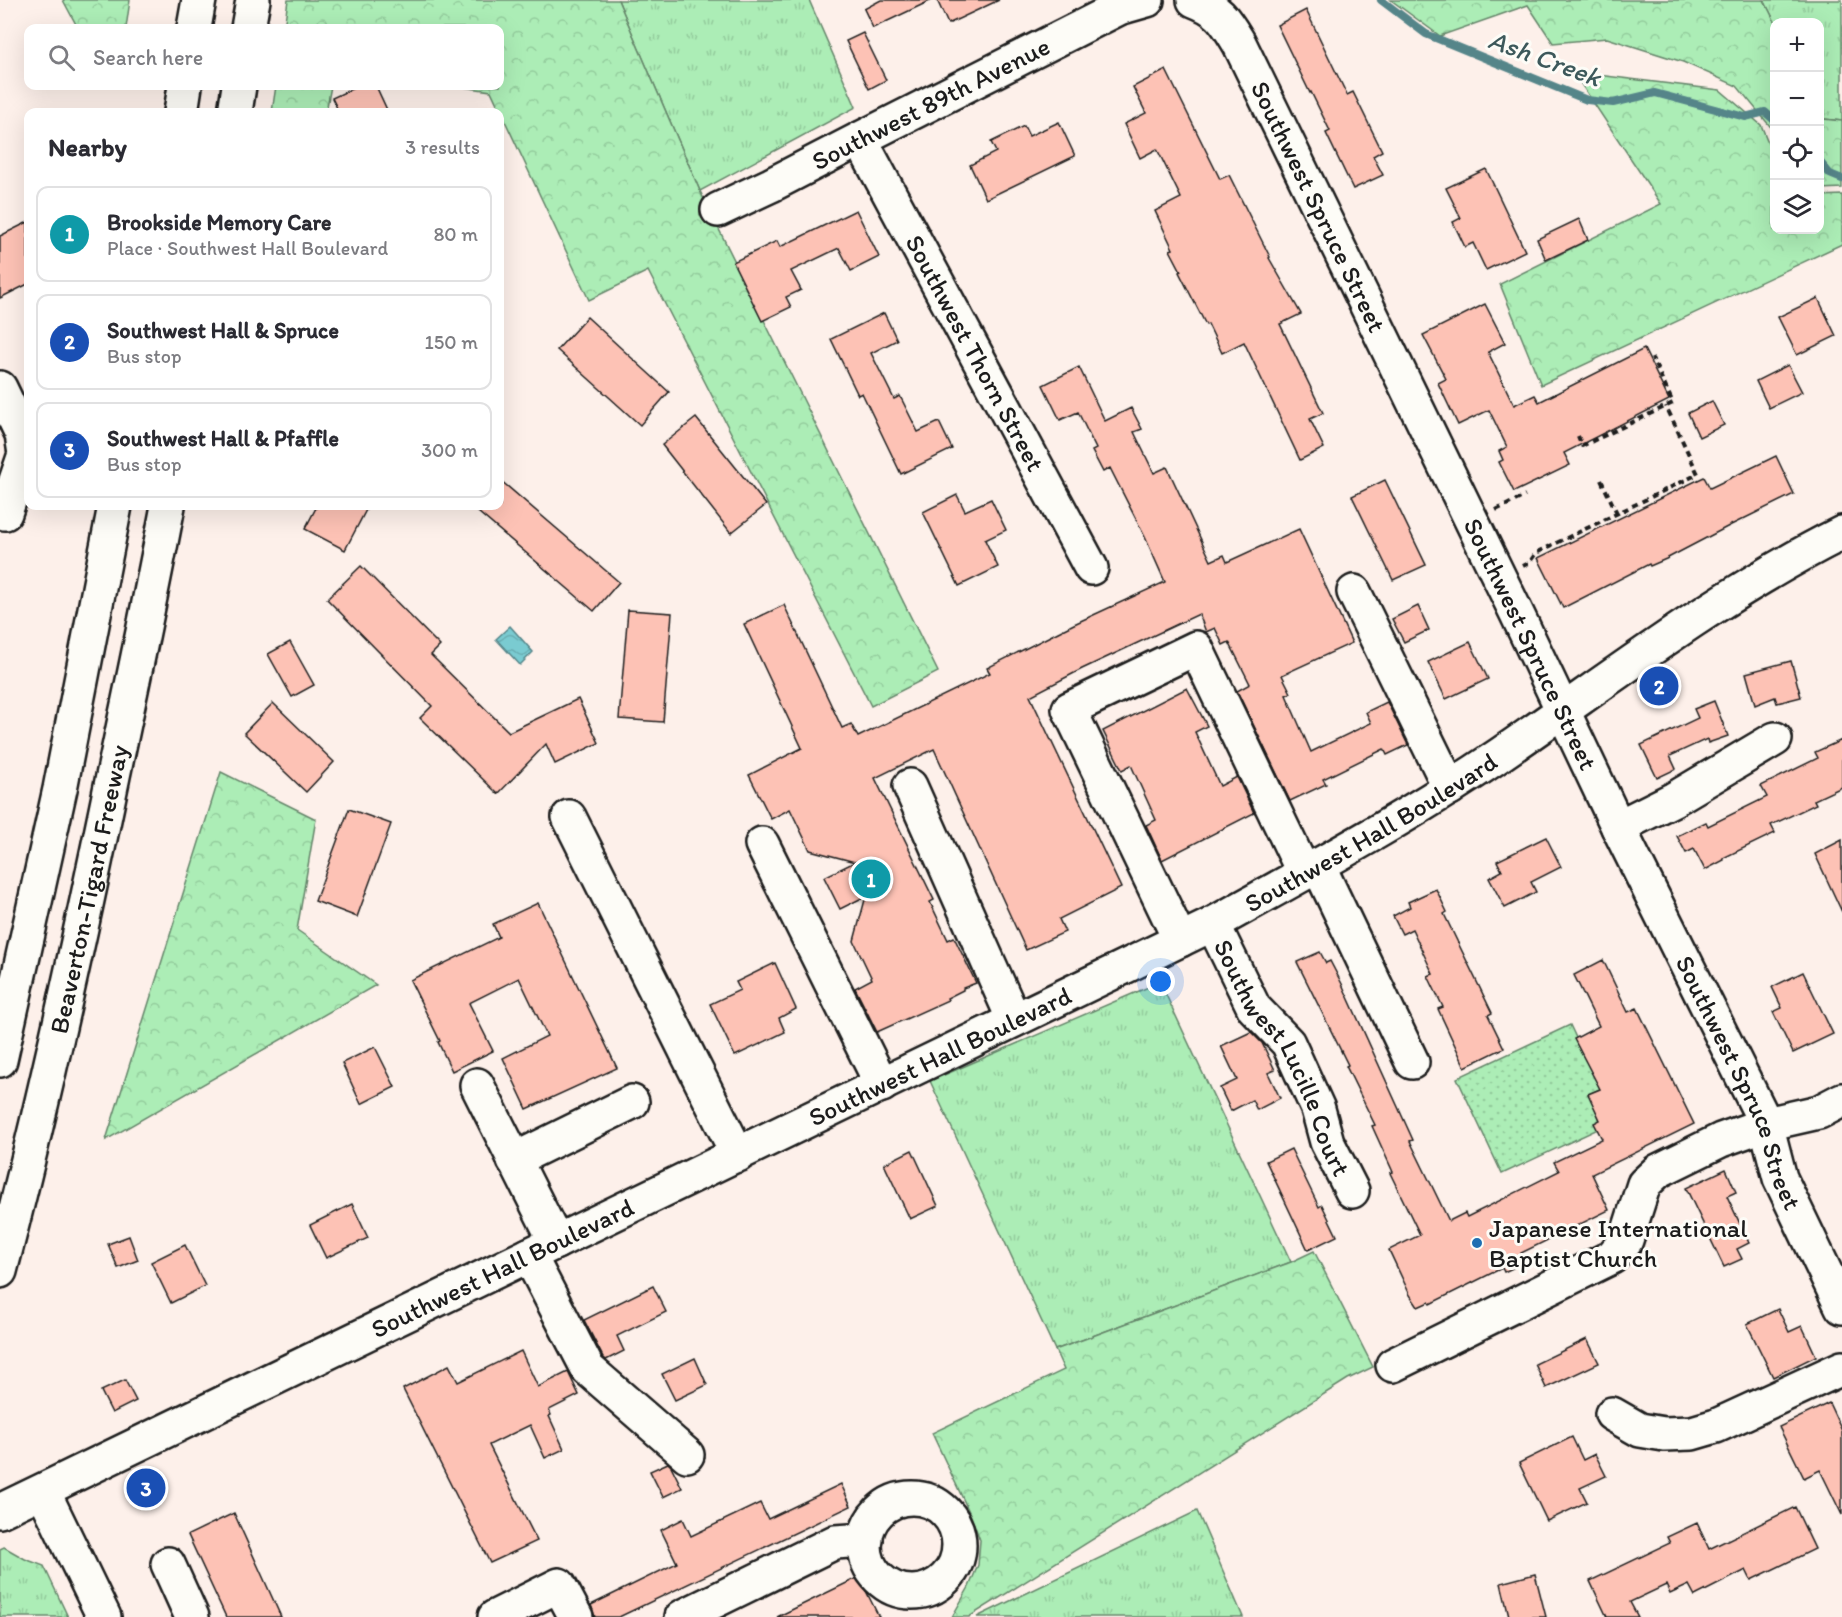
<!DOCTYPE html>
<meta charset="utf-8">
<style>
body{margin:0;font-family:Itim,sans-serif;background:#f2f2f3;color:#2b2b33}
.controls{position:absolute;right:18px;top:18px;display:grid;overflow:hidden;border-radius:12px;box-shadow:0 6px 24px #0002}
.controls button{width:54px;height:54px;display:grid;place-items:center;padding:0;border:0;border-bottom:2px solid #e1e1e2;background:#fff;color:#2b2b33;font:30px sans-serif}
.you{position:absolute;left:1161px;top:982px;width:21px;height:21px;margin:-15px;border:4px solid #fff;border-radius:50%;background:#1a73e8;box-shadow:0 0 0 9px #1a73e833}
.badge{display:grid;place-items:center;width:39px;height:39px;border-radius:50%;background:#1f6fb2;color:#fff;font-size:20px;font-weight:700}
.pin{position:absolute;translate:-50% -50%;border:3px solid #fff;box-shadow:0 2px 6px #0006}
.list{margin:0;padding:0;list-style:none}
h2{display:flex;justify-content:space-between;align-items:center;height:78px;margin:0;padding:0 24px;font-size:26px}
h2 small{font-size:20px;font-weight:400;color:#7c7c81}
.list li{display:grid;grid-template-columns:39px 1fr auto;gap:18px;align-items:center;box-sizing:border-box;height:96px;margin:0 12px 12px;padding:0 12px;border:2px solid #e1e1e2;border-radius:12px}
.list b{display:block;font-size:22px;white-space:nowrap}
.list p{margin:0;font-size:20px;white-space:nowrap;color:#7c7c81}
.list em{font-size:20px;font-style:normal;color:#7c7c81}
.icon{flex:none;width:33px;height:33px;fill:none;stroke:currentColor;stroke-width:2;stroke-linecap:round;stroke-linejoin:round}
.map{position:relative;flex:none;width:1842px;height:1617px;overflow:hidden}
.search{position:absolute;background:#fff;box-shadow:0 6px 24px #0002;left:24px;top:24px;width:480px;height:66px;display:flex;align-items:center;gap:15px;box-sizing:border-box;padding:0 21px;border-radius:12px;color:#7c7c81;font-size:22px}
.panel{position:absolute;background:#fff;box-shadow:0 6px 24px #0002;left:24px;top:108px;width:480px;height:402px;border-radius:12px}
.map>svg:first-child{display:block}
</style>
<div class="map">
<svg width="1842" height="1617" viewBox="0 0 1842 1617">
<defs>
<pattern id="grass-tufts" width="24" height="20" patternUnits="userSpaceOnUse" patternTransform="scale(1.5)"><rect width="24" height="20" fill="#acedb6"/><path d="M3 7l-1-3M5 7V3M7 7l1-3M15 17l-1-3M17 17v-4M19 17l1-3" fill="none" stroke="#93cb9c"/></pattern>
<pattern id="forest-crowns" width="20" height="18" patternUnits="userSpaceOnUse" patternTransform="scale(1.5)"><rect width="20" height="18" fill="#acedb6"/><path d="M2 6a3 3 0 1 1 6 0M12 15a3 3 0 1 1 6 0" fill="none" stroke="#93cb9c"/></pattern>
<pattern id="park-dots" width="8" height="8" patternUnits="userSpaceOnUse" patternTransform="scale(1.5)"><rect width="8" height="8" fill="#acedb6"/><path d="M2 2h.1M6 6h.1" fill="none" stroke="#93cb9c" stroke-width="1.8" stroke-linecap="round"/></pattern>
<pattern id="water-waves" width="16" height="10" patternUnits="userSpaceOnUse" patternTransform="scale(1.5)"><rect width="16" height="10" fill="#7acbd1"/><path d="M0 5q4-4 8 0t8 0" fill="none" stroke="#69aeb3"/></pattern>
</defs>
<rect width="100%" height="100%" fill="#fdf0ea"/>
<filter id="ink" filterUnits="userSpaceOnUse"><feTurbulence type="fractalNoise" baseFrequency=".0167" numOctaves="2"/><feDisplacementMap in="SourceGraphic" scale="12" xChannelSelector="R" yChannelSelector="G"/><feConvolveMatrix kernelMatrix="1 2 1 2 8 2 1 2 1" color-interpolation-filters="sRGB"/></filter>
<g filter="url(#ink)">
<g fill="url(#grass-tufts)" stroke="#648469" stroke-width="1.5">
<polygon points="618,0 809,0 856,107 700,191"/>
<polygon points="1764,0 1842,0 1842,121 1824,119 1820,110 1820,22 1775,22"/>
<polygon points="1160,982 1291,1262 1055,1350 930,1081"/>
<polygon points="1197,1511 1243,1617 977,1617"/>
<polygon points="4,1547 25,1559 44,1566 68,1617 0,1617 0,1549"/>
</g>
<g fill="url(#forest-crowns)" stroke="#648469" stroke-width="1.5">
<polygon points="63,0 130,0 126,28 78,28"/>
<polygon points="288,0 618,0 700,191 938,672 871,706 648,271 589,300 491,91 456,86 500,86 500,28 284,28"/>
<polygon points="1391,0 1764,0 1775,22 1774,131 1737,86 1683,62 1607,38 1553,43 1528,5 1440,36"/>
<polygon points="1573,72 1720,90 1761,125 1774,157 1774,230 1820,230 1820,196 1842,195 1842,244 1541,385 1500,284 1661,204"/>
<polygon points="276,86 331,86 326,112 272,112"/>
<polygon points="1820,110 1824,119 1842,121 1842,188 1820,189"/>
<polygon points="221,772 316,819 297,930 376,985 106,1140"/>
<polygon points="1314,1251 1373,1367 1348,1379 969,1617 952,1617 969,1587 978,1565 980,1540 971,1516 932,1433 1064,1370 1055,1350 1291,1262"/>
</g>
<polygon fill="url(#park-dots)" stroke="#648469" stroke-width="1.5" points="1570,1025 1600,1089 1589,1094 1600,1120 1598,1129 1502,1174 1457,1078"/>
<polygon fill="url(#water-waves)" stroke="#548589" stroke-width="1.5" points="510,626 533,652 520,665 496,639"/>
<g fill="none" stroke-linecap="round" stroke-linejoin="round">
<g stroke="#548589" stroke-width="8">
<polyline points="1381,0 1426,34 1587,100 1613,103 1655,93 1745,117 1765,112 1774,120"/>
<polyline points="1820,162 1830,174 1842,179"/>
</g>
</g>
<g fill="#fdc2b5" stroke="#1c1c1c" stroke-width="1.5">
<polygon points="881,0 932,0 873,28 864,9"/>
<polygon points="937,0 999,0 948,24"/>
<polygon points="1306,10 1347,95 1353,92 1382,151 1373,156 1383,175 1353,189 1326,133 1330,131 1311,92 1310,93 1277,25"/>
<polygon points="863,33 886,80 869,89 846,41"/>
<polygon points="1166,70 1220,179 1229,175 1270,257 1269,258 1301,314 1280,324 1323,413 1310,419 1324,448 1300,460 1244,342 1222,353 1208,324 1206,325 1179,272 1181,271 1170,250 1173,249 1155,211 1181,198 1157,149 1140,158 1124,124 1146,113 1133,87"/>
<polygon points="358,86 376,86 388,112 339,112 332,98"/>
<polygon points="1059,122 1075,156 986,199 970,165 996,152 991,142 1024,126 1029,136"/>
<polygon points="1486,169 1525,251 1486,270 1473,243 1465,247 1453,222 1461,218 1446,188"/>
<polygon points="856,210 879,257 851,271 839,248 791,271 801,290 786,297 791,307 762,321 733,262 777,241 780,247"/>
<polygon points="1579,219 1588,240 1546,260 1537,239"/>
<polygon points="28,222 28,284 0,298 0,236"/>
<polygon points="1818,298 1836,336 1797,355 1778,317"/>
<polygon points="1485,304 1505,343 1488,352 1514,405 1535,395 1539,402 1644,349 1669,400 1564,453 1570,465 1514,492 1499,462 1503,460 1499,451 1507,447 1489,410 1458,425 1438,383 1446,379 1423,335"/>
<polygon points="884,313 897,340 871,353 894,399 900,396 918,432 939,422 952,449 901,474 862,393 858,395 831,339"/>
<polygon points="587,317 669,392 640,425 557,350"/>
<polygon points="1788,365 1802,392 1769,408 1756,381"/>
<polygon points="1079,367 1105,421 1131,408 1142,429 1134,432 1154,473 1167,467 1211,561 1224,555 1227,562 1299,529 1352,643 1282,675 1291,693 1286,695 1311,752 1371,723 1366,712 1387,702 1408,745 1387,755 1384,749 1323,779 1326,784 1290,801 1237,691 1250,684 1229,642 1223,645 1215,628 1206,632 1199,614 1082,669 1030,696 1121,888 1059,919 1065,932 1026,950 934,749 875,778 934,900 930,902 948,940 954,937 976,983 963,988 963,990 947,998 948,1000 877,1032 855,988 872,979 854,941 866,896 840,909 824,877 855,862 810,850 790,809 771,819 749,775 802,748 744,624 784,605 842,728 851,724 858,737 990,673 987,668 1074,624 1165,582 1145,537 1110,468 1103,472 1092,451 1096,449 1078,412 1060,420 1043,385"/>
<polygon points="1712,401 1724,425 1699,437 1688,413"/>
<polygon points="696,418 766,505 731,533 662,445"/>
<polygon points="1776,456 1794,494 1729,526 1666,559 1650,566 1649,564 1563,608 1538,558 1704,477 1710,488"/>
<polygon points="500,480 619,582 594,611 471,506 500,506"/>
<polygon points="1385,480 1426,565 1393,580 1352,496"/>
<polygon points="957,495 965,511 991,499 1006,530 985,540 998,567 959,586 923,512"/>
<polygon points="317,506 368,506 345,550 305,529"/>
<polygon points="361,566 440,646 431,655 509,732 578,699 599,743 555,764 546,744 498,794 420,718 432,706 327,599"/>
<polygon points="1418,606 1429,630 1404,642 1392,619"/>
<polygon points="628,610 672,613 663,722 619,719"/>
<polygon points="290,642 314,685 292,697 268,654"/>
<polygon points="1470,642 1488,679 1446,699 1428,662"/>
<polygon points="1791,661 1801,697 1777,703 1775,697 1755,705 1746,673"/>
<polygon points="1187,688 1207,726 1195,732 1220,786 1237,777 1254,813 1162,860 1146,825 1156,820 1131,765 1122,770 1103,731"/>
<polygon points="1714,701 1728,736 1708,743 1707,739 1670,756 1676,769 1657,778 1641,745 1698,718 1694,709"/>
<polygon points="273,703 334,762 306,792 244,733"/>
<polygon points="1842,740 1842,787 1814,800 1816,804 1771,825 1775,833 1723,858 1724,860 1705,870 1694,849 1686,853 1677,836 1706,822 1708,826 1767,797 1761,786 1818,758 1815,752"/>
<polygon points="349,809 391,824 357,917 315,901"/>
<polygon points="1546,837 1561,867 1531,882 1536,892 1505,908 1489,878 1502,871 1497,861"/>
<polygon points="1842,840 1842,912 1815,854"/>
<polygon points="1436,889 1447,912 1444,914 1492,1013 1488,1015 1504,1048 1465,1067 1438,1009 1443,1007 1428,976 1433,974 1412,929 1402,934 1393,916 1410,907 1408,902"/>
<polygon points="538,903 617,1068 527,1109 503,1058 547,1036 519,978 469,1003 493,1051 452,1071 438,1042 440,1041 410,980 499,937 493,924"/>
<polygon points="1320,952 1326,963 1330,961 1342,984 1413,1140 1410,1141 1449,1221 1465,1213 1467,1217 1559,1171 1554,1162 1602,1139 1594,1123 1600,1120 1588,1094 1600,1089 1574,1039 1599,1026 1574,975 1603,960 1628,1012 1637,1008 1694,1124 1592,1174 1609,1210 1521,1253 1526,1262 1504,1272 1502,1268 1430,1304 1429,1302 1418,1307 1410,1295 1389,1250 1420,1235 1390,1173 1393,1172 1372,1126 1375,1125 1346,1066 1348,1065 1297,962"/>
<polygon points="775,963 796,1009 779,1018 785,1032 735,1056 710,1004 740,990 736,982"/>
<polygon points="1803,972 1833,1034 1793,1053 1773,1012 1782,1008 1772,987"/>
<polygon points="1251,1032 1262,1043 1275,1070 1268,1073 1280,1098 1257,1110 1252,1100 1231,1111 1220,1088 1237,1080 1221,1046"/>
<polygon points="375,1047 395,1087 361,1104 342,1063"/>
<polygon points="1291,1149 1319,1207 1322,1205 1337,1236 1308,1250 1266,1161"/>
<polygon points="912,1150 938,1206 910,1219 884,1164"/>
<polygon points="1726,1169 1736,1192 1727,1196 1749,1243 1737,1249 1742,1259 1724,1267 1686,1188"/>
<polygon points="352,1204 368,1238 326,1258 310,1225"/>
<polygon points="129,1236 138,1260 118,1268 108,1244"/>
<polygon points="185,1245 205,1286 171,1303 151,1262"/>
<polygon points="653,1286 666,1312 617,1336 624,1351 606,1360 603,1357 584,1320"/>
<polygon points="1778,1309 1789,1332 1802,1326 1816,1356 1773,1377 1747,1324"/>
<polygon points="1587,1339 1599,1363 1546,1388 1535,1364"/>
<polygon points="521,1351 538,1387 568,1372 579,1395 549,1410 551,1415 549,1416 564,1449 545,1458 530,1425 489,1445 537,1541 490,1563 403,1389 449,1365 458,1382"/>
<polygon points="695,1358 707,1385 675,1400 662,1374"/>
<polygon points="125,1380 136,1401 112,1413 101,1391"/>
<polygon points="1829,1403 1842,1431 1842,1515 1820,1470 1804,1478 1779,1427"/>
<polygon points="1572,1437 1583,1460 1595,1454 1606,1476 1580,1488 1587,1502 1547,1521 1519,1463"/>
<polygon points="668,1463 671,1466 682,1488 663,1497 650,1471"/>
<polygon points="841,1484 851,1506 619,1617 595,1617 591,1605 677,1563 661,1530 683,1519 691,1536 760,1503 768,1519"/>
<polygon points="1795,1507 1815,1549 1751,1580 1746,1570 1695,1596 1689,1585 1670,1594 1666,1585 1630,1602 1638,1617 1607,1617 1590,1581 1670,1543 1667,1537 1697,1523 1709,1549"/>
<polygon points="234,1513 281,1617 226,1617 188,1535"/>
<polygon points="1535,1574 1546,1617 1509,1617 1501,1583"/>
<polygon points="859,1577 879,1617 777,1617"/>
</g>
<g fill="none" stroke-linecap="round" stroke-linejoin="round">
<g stroke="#1c1c1c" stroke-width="38">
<g id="minor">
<path id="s1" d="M1194 0C1220 10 1225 20 1239 43L1517 614 1618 827 1766 1124 1780 1178 1842 1307"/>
<path id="s2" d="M860 139 1091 568"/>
<path id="s3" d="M718 210 771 185 860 139 1119 8 1147 0"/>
<polyline points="0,388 22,434 25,454 5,513"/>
<polyline points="1354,592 1450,788"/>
<polyline points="910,786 1014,1020"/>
<polyline points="569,817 738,1155"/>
<polyline points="1618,827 1674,799 1775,739"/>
<polyline points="762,844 882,1085"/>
<polyline points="1318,865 1412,1062"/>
<path id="s4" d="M1213 924 1254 1008 1288 1043 1318 1109 1327 1142 1352 1191"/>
<polyline points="1180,940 1069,709 1196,648 1304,873"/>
<polyline points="477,1085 556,1242"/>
<polyline points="514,1160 632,1102"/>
<polyline points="529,1255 588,1369 687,1455"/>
<polyline points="1393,1365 1612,1257 1626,1240 1644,1184 1658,1171 1721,1140 1766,1124 1819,1112 1842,1100"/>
<polyline points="1612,1414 1640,1430 1664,1434 1692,1433 1716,1426 1842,1368"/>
<polyline points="43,1491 104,1617"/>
<circle cx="912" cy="1545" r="47"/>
<polyline points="168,1564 192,1617"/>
<polyline points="495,1617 559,1585 576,1617"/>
<polyline points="682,1617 835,1542 866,1540"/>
</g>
</g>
<g stroke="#1c1c1c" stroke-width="38">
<g id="major">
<path id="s5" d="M0 1511 1213 924C1308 871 1405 819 1495 758 1609 680 1718 595 1842 533"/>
</g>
</g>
<g stroke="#1c1c1c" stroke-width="38">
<g id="highway">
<polyline points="194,28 199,0"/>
<polyline points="248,28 253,0"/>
<polyline points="181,112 185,86"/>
<polyline points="235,112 239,86"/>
<polyline points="0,1060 60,789 115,506"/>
<path id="s6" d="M0 1271C43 1107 79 942 113 776 132 686 151 596 168 506"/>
</g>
</g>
<g stroke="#1c1c1c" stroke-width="4" stroke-dasharray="6 4.5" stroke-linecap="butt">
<polyline points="1578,436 1582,446 1673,403 1652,358"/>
<polyline points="1601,480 1617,513"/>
<polyline points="1496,510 1525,496"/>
<polyline points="1523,566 1529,563 1536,553 1698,474 1666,406"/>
</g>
<use href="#minor" stroke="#fdfcf7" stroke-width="33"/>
<use href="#major" stroke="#fdfcf7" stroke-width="33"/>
<use href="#highway" stroke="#fdfcf7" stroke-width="33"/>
</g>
</g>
<circle fill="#1f6fb2" stroke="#fdfcf7" stroke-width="2" cx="1477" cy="1243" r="6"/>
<g text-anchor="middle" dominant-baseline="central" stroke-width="6" stroke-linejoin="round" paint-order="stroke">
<g font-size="26" fill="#1c1c1c" stroke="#fdfcf7">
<text stroke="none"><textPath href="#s3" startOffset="238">Southwest 89th Avenue</textPath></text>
<text stroke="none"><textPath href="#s1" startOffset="246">Southwest Spruce Street</textPath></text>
<text stroke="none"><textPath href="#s2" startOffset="243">Southwest Thorn Street</textPath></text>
<text stroke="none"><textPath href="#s1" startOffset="732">Southwest Spruce Street</textPath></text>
<text stroke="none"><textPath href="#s5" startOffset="1530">Southwest Hall Boulevard</textPath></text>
<text stroke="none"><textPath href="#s6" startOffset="392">Beaverton-Tigard Freeway</textPath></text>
<text stroke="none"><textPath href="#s5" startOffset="1044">Southwest Hall Boulevard</textPath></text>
<text stroke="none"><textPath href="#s4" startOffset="152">Southwest Lucille Court</textPath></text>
<text stroke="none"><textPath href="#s1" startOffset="1218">Southwest Spruce Street</textPath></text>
<text stroke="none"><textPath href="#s5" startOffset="558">Southwest Hall Boulevard</textPath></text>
</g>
<g font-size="26" fill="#1c1c1c" stroke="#fdfcf7" text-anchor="start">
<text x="1489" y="1228">Japanese International<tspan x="1489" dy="30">Baptist Church</tspan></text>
</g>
<g font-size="27" font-style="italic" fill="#3d595b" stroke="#fdfcf7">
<text transform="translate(1545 58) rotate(20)">Ash Creek</text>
</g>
</g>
</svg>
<div class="controls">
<button>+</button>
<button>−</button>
<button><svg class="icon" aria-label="locate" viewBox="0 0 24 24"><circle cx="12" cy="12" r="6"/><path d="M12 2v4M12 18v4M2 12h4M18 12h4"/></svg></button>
<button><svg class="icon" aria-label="layers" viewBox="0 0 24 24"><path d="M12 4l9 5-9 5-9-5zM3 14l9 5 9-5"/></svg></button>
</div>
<div class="you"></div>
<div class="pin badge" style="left:871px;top:879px;background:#0f9aa8">1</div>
<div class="pin badge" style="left:1659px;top:686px;background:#1a4fb4">2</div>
<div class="pin badge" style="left:146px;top:1488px;background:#1a4fb4">3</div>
<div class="search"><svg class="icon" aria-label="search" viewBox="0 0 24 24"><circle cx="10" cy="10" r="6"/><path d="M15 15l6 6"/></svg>Search here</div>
<section class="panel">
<h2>Nearby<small>3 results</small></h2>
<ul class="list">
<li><span class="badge" style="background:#0f9aa8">1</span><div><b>Brookside Memory Care</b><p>Place · Southwest Hall Boulevard</p></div><em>80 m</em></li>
<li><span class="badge" style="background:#1a4fb4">2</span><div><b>Southwest Hall &amp; Spruce</b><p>Bus stop</p></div><em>150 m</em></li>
<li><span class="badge" style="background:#1a4fb4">3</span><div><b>Southwest Hall &amp; Pfaffle</b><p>Bus stop</p></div><em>300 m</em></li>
</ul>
</section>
</div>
